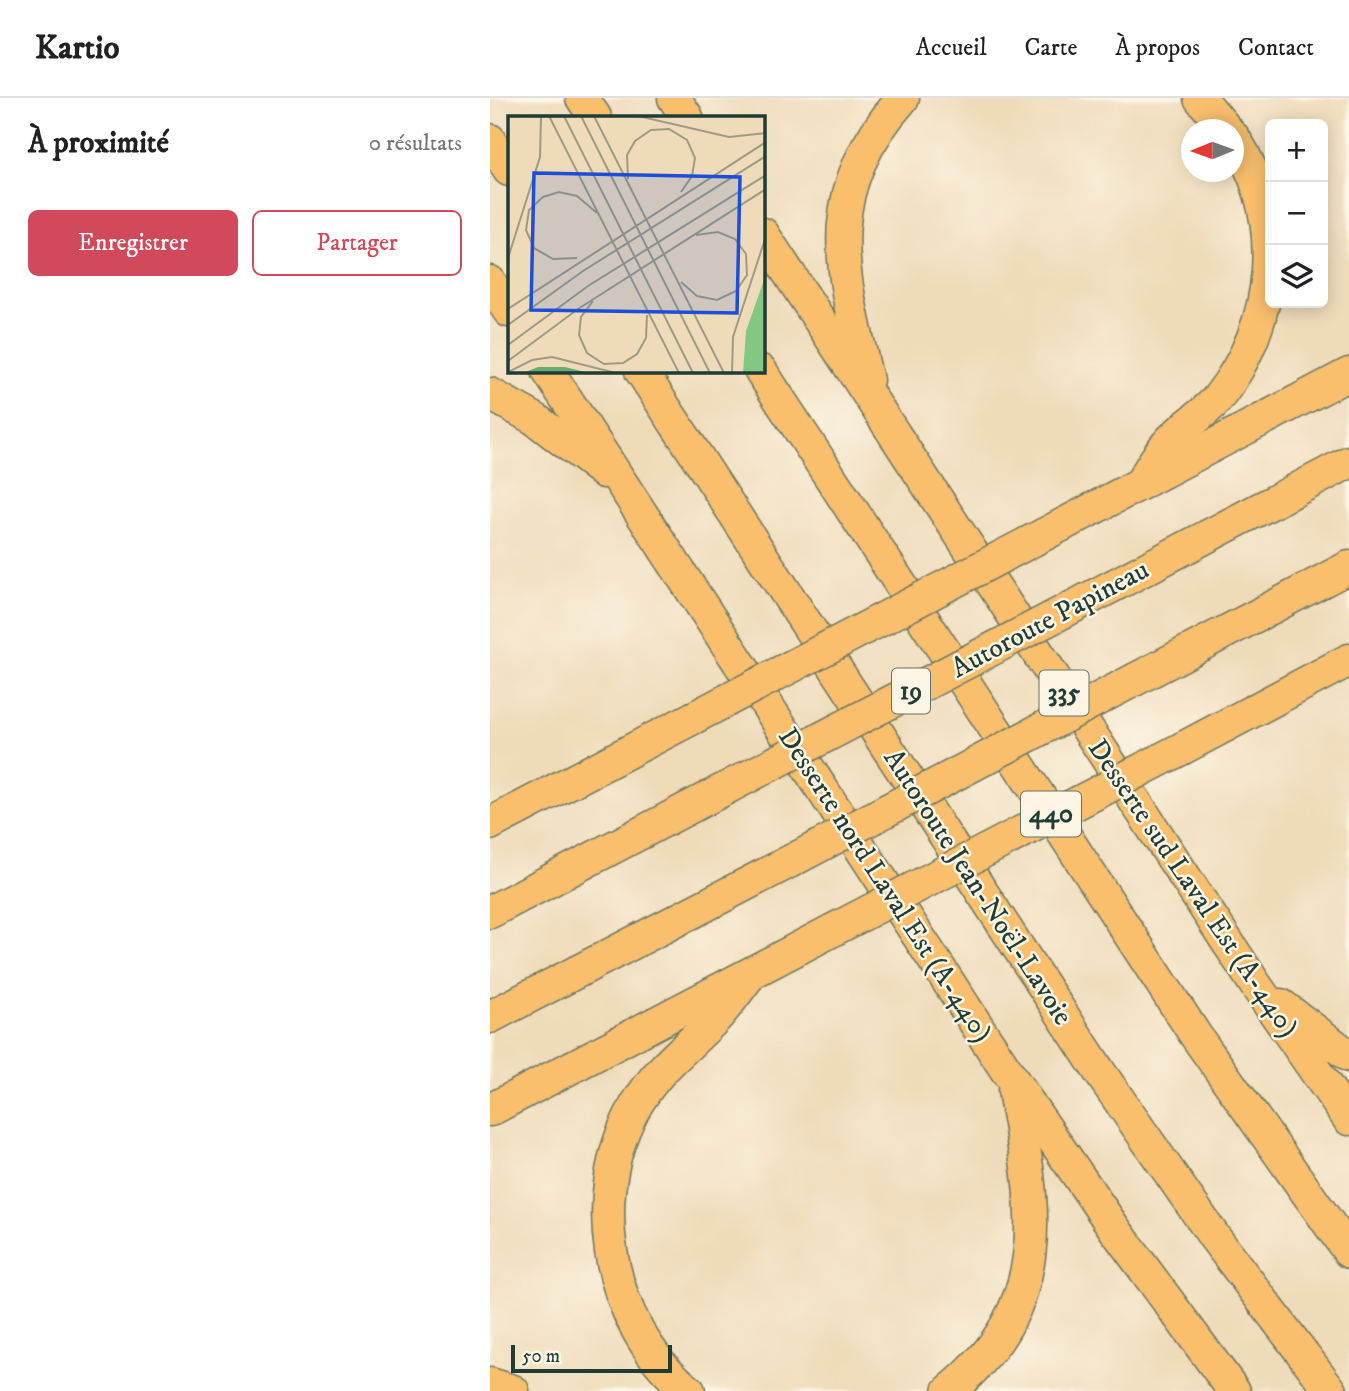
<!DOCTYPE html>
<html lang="fr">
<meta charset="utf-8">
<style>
body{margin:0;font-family:"IM FELL DW Pica",serif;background:#f2f2f2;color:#202124}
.controls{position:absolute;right:21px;top:21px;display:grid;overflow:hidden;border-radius:10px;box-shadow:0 4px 18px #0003}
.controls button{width:63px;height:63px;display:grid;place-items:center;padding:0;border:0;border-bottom:2px solid #e0e0e0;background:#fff;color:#202124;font:35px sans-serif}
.compass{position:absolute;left:691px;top:21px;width:63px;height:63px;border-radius:50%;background:#fff;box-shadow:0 4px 18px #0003;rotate:269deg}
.scale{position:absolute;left:21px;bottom:18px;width:161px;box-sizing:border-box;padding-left:7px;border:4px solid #1f3d34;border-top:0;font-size:19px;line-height:24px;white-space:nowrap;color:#1f3d34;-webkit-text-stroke:5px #fcf5e5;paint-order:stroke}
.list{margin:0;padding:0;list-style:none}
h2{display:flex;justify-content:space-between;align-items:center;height:91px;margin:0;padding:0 28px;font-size:30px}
h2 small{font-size:23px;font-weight:400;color:#757577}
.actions{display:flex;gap:14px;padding:21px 28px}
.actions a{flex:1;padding:16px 0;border:2px solid #d1495b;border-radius:10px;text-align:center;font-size:24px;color:#d1495b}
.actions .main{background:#d1495b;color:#fff}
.icon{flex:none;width:38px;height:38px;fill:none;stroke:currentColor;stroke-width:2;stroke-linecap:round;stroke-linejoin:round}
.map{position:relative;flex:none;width:859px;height:1293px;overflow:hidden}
header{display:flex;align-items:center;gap:42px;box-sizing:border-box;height:98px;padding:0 35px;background:#fff;border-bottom:2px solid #e0e0e0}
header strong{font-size:33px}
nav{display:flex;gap:38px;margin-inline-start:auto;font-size:24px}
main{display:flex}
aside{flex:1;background:#fff}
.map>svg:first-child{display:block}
</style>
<header>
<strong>Kartio</strong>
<nav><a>Accueil</a><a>Carte</a><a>À propos</a><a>Contact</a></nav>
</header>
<main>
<aside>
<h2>À proximité<small>0 résultats</small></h2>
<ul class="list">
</ul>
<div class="actions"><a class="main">Enregistrer</a><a>Partager</a></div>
</aside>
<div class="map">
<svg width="859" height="1293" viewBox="0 0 859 1293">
<rect width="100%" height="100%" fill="#fcf5e5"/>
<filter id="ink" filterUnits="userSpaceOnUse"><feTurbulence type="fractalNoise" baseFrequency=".0143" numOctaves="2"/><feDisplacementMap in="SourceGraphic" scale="14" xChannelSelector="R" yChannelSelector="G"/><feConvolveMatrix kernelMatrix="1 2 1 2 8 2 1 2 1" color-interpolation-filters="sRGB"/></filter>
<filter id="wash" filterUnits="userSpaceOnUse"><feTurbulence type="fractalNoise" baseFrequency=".00686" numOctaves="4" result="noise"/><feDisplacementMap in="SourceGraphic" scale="28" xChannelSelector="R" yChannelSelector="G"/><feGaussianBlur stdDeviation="1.57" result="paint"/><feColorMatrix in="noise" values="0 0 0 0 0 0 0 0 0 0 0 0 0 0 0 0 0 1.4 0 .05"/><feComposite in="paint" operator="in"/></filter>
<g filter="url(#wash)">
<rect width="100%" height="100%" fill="#efdbb9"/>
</g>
<g filter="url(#ink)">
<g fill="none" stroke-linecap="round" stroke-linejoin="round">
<g stroke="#687463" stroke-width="35">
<g id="highway">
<polyline points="92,0 105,19"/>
<polyline points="184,0 197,19"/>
<polyline points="710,0 737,32"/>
<polyline points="0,42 19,72"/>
<polyline points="273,136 767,889 859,1021"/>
<polyline points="0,184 19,213"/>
<polyline points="58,273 522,981 624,1130 744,1293"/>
<polyline points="151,273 611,976 725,1140 841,1293"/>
<polyline points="271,273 706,938 859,1154"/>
<path d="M377 282C351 170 328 96 413 0"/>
<polyline points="0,296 45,321 114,374"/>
<path d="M650 386C659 373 666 358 677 346 691 329 713 318 728 300 787 225 797 121 744 40"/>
<polyline points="553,437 859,276"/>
<polyline points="596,502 859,364"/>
<polyline points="646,581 859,469"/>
<polyline points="693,650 859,562"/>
<polyline points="0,726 203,620"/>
<polyline points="0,814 246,685"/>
<polyline points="791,907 859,958"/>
<polyline points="0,919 299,764"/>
<polyline points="0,1012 343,832"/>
<polyline points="0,1286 23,1293"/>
<path d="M199 1293C114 1227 91 1085 154 995 172 968 197 949 220 926 235 912 247 893 260 877"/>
<path d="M459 1293C565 1207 546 1110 524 993"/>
</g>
</g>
<use href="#highway" stroke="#f9bf6d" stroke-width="32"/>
<g stroke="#687463" stroke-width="35" stroke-linecap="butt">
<g id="highway-bridge">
<polyline points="203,620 553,437"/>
<polyline points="246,685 596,502"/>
<polyline points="299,764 646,581"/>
<polyline points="343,832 693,650"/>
</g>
</g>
<use href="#highway-bridge" stroke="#f9bf6d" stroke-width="32"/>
</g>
</g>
<g text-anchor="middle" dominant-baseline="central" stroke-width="5" stroke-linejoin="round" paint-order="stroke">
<g fill="#fcf5e5" stroke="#617469" stroke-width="2">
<rect x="402" y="570.5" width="38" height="45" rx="5"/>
<rect x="549.5" y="572.5" width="49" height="45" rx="5"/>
<rect x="531" y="693.5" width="60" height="45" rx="5"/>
</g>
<g font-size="26" font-weight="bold" fill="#1f3d34">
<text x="421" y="593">19</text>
<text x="574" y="595">335</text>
<text x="561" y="716">440</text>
</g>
<g font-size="28" fill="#1f3d34" stroke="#fcf5e5">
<text transform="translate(560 521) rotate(-28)">Autoroute Papineau</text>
<text transform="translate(395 787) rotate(57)">Desserte nord Laval Est (A-440)</text>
<text transform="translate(488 789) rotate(57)">Autoroute Jean-Noël-Lavoie</text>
<text transform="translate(703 790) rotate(56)">Desserte sud Laval Est (A-440)</text>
</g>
</g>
<g transform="translate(18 18)">
<rect width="257" height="257" fill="#efdbb9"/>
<path d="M30 251H57L81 257H15Z" fill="#6aac70"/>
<path d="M257 161V257H235L238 215Z" fill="#83c882"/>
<path fill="none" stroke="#9c9c84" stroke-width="2" d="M41 0 171 257M56 0 185 257M73 0 202 257M86 0 216 257M130 0 221 21 258 17M120 63 119 39 127 25 143 14 161 13 179 24 187 42 184 60 173 76M0 142 32 41 33 0M69 142 45 143 26 132 18 114 21 94 35 81 51 76 69 80 89 97M173 166 189 180 209 184 228 175 239 159 238 138 227 123 210 116 188 119M85 185 73 201 71 219 79 237 96 248 115 247 129 238 138 222 139 199M0 193 258 26M0 209 75 155 258 40M0 229 80 170 258 59M0 245 70 193 258 73M0 256 24 244 44 241 108 257M224 257 225 221 258 120"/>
<path fill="#1d4ed8" fill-opacity="0.15" stroke="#1d4ed8" stroke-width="3.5" d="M26 57 232 61 229 197 23 194Z"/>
<rect width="257" height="257" fill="none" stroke="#1f3d34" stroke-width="3.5"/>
</g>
</svg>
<div class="controls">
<button>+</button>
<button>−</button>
<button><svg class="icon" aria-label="layers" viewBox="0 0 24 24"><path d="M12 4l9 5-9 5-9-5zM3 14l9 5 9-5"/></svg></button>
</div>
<svg class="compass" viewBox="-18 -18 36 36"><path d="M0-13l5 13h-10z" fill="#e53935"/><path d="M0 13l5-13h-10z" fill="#757577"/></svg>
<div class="scale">50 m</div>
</div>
</main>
